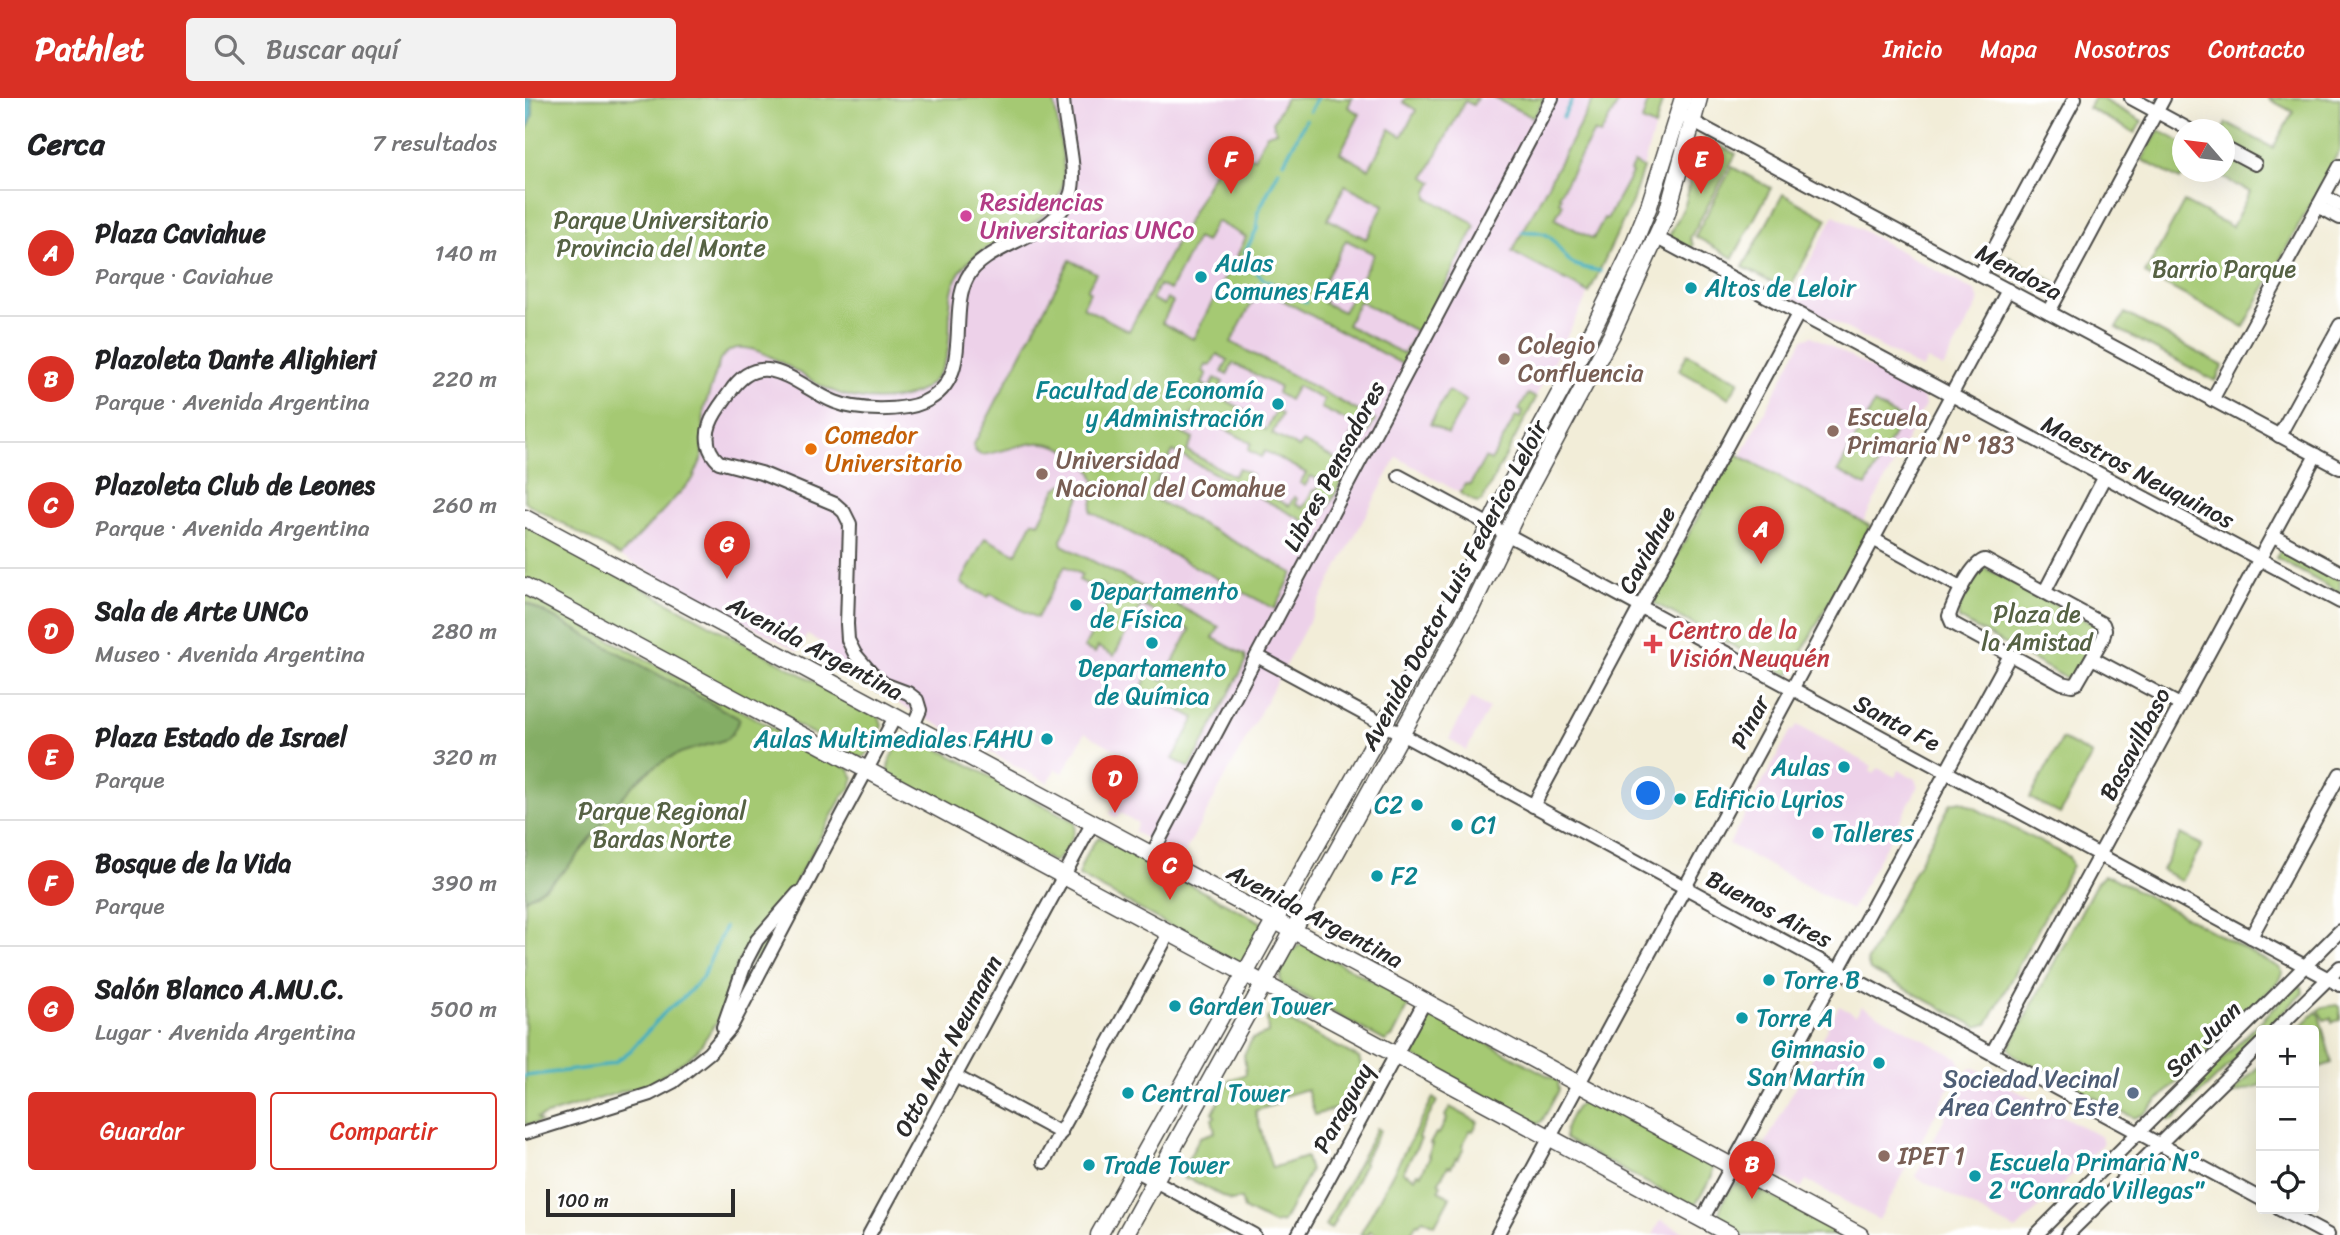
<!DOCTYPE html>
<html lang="es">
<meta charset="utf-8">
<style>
body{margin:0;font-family:Sriracha,sans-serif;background:#f2f2f2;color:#202124}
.controls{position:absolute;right:21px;bottom:21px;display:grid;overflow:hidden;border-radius:7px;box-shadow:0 7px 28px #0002}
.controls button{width:63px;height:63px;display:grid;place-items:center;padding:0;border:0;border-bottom:2px solid #e0e0e0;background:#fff;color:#202124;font:35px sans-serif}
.compass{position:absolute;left:1647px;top:21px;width:63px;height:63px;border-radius:50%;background:#fff;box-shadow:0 7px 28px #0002;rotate:298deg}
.scale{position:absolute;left:21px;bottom:18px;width:189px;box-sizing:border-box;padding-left:7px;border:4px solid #2b2b2b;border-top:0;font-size:19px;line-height:24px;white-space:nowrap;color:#2b2b2b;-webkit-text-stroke:5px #fff;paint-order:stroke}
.you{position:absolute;left:1124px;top:696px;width:24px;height:24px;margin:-18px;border:5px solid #fff;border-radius:50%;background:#1a73e8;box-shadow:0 0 0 10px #1a73e833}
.badge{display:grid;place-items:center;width:46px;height:46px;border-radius:50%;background:#d93025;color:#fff;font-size:23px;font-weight:700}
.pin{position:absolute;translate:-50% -58px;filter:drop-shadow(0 2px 4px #0008)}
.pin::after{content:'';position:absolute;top:37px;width:24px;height:21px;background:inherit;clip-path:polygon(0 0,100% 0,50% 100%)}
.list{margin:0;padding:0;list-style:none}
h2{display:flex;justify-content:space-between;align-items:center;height:91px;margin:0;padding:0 28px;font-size:30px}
h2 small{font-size:23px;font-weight:400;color:#757577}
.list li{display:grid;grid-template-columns:46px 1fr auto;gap:21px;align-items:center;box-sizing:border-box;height:126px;padding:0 28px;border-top:2px solid #e0e0e0}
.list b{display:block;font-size:26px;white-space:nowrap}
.list p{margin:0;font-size:23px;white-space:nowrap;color:#757577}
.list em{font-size:23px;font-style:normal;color:#757577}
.actions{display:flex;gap:14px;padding:21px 28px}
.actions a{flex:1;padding:16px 0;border:2px solid #d93025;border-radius:7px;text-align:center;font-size:24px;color:#d93025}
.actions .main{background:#d93025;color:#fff}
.icon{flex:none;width:38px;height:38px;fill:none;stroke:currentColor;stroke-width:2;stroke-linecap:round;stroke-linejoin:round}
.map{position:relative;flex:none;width:1815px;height:1137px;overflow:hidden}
header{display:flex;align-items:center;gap:42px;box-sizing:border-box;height:98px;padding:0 35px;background:#d93025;color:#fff}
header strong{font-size:33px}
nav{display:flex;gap:38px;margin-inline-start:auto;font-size:24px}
.search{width:490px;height:63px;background:#f2f2f2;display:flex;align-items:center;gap:18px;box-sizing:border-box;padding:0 24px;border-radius:7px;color:#757577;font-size:26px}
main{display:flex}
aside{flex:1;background:#fff}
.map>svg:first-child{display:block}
</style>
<header>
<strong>Pathlet</strong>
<div class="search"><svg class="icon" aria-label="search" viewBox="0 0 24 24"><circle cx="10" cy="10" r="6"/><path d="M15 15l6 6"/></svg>Buscar aquí</div>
<nav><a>Inicio</a><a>Mapa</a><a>Nosotros</a><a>Contacto</a></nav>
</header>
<main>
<aside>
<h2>Cerca<small>7 resultados</small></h2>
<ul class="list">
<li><span class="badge">A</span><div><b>Plaza Caviahue</b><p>Parque · Caviahue</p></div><em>140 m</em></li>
<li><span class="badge">B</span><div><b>Plazoleta Dante Alighieri</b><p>Parque · Avenida Argentina</p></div><em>220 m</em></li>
<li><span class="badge">C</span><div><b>Plazoleta Club de Leones</b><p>Parque · Avenida Argentina</p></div><em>260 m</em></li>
<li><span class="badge">D</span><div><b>Sala de Arte UNCo</b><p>Museo · Avenida Argentina</p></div><em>280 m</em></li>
<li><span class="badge">E</span><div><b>Plaza Estado de Israel</b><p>Parque</p></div><em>320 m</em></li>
<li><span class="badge">F</span><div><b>Bosque de la Vida</b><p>Parque</p></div><em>390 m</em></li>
<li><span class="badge">G</span><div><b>Salón Blanco A.MU.C.</b><p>Lugar · Avenida Argentina</p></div><em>500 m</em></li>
</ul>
<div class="actions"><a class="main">Guardar</a><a>Compartir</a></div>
</aside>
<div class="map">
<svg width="1815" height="1137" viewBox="0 0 1815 1137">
<rect width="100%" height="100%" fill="#fff"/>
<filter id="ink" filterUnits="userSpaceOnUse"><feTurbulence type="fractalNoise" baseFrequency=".0143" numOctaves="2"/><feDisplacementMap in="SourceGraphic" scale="14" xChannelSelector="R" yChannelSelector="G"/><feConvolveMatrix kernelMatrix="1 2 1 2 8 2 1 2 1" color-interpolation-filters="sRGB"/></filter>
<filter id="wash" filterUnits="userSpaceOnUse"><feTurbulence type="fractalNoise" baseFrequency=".00686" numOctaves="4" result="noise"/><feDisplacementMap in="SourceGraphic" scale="28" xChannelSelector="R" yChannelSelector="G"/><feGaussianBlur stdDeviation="1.57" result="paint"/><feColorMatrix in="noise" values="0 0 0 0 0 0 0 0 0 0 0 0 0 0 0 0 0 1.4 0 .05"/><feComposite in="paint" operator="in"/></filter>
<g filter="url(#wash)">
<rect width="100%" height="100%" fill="#f2edd8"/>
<g fill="#edd1e9">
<polygon points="529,0 1138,0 1115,80 1102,116 1064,195 957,403 952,405 872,359 657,760 609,734 613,725 595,715 592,720 585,716 613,664 560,635 538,675 530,671 523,685 291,562 299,546 282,537 273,553 95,458 169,381 177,348 179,311 195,262 206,251 213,249 230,252 304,292 334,300 366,301 380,299 404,287 425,243 427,195 434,175 449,160 505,126 531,18"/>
<polygon points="1309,117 1451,194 1454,204 1418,270 1402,262 1397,271 1265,200"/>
<polygon points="1287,238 1398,298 1400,307 1338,424 1216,358 1278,241"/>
<polygon points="946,600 964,610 941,653 924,641"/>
<polygon points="1272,627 1347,668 1345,673 1349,676 1353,670 1370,679 1374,672 1390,681 1393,689 1326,812 1204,746 1266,632 1269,633"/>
<polygon points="1314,908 1331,917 1337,908 1433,960 1436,968 1354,1122 1281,1082 1276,1090 1232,1067 1231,1063"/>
<polygon points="1450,970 1576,1039 1578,1046 1491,1132 1390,1079 1444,971"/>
<polygon points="1136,1122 1164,1137 1128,1137"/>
</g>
<g fill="#a5c973" stroke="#687a4f" stroke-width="2" fill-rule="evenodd">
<path d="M0 0H529C531 23 543 69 537 90 525 135 454 139 433 177 415 210 437 253 408 283 397 294 381 300 365 301 344 303 322 300 303 291 279 281 237 246 212 250 204 251 200 256 195 262L179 311 177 360 168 381 95 458 0 404Z"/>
<path d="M761 0H827L823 9 835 16 815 55 844 71 865 31 877 38 891 12 878 4 881 0H952L948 7 940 3 900 79 908 84 903 94V100L947 124 950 129 879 267 735 190 706 244 850 322 792 430 648 353 624 398 768 475 750 511 566 414C566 404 572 394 570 382 567 371 559 364 550 357 513 332 494 352 456 357L451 354 448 348 545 162 571 175 562 192 565 194 558 209 604 233 700 53 723 65 726 59 729 60 742 36 751 33 748 24ZM820 87 859 107 841 141 803 121ZM691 123 721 139 712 158 719 162 714 171 700 164 698 168 704 172 668 241 637 225 648 204 642 201 639 207 627 201 634 187 645 192 672 140 680 144ZM821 142 849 156 818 214 799 205 803 197 795 192ZM834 203 891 233 879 256 822 227ZM692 256 703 262 697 274 702 277 708 265 754 289 752 295 764 302 772 288 799 302 796 310 832 328 814 363 778 344 774 350 747 336 757 316 751 313 741 332 735 329 738 322 691 297 698 284 690 280 685 290 677 286 682 276 678 273 681 267 685 268ZM668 314 726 345 723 352 736 359 740 353 781 375 775 385 780 388 786 378 796 383 791 393 788 392 778 410 770 406 772 401 769 399 764 408 722 386 727 377 714 370 709 378 662 353 668 341 653 333 658 325 664 328 667 324 663 322Z"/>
<polygon points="969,0 1020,0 1011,16 1007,19"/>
<polygon points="1069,0 1096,0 1075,37 1069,34 1034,97 1036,99 1034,104 1038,106 1030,121 1068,141 1079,120 1082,121 1107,75 1105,73 1109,65 1118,70 1107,104 1064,195 987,154"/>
<polygon points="1124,0 1138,0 1130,29 1117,23"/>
<polygon points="1569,0 1575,0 1617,23 1610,35 1563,10"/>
<polygon points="1742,0 1815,0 1815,51 1719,229 1620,176 1659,104 1707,129 1725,94 1687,74 1700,74 1700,32 1698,31 1701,25 1748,50 1768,14"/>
<polygon points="1634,32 1657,45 1658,74 1660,74 1655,82 1617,62"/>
<path d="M1181 41 1211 56 1165 140 1168 147 1165 152 1144 139C1149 126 1157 116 1161 103 1166 87 1164 50 1181 41Z"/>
<polygon points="1207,69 1246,90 1208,160 1170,138"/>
<polygon points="1258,96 1302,121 1263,193 1218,169"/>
<polygon points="1483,159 1530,184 1523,197 1476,172"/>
<polygon points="1600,215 1698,268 1690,283 1591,230"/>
<polygon points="1162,256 1214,283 1204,300 1154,272"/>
<polygon points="923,293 941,303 923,336 905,326"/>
<polygon points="1003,296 1011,300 957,403 952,405 935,395 940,386 945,387 960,360 966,363 991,318 995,320 998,314 994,312"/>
<polygon points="1349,306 1377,321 1341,388 1313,373"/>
<polygon points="1208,354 1345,428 1264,578 1127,504"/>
<polygon points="538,386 551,390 555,399 536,442 537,447 694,529 688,540 720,557 721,564 665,670 648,661 670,620 641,605 645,595 636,590 632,599 616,591 624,576 638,583 665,532 649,524 645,530 629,522 632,515 616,507 589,558 573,549 570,555 559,550 589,493 574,485 571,491 554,482 557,477 540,468 512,520 466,496 463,499 436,485 460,440 491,456 508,423 514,425 531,391"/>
<polygon points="0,427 354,618 357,628 342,656 335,661 0,482"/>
<polygon points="1756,450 1815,482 1815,495 1751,460"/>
<polygon points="1458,469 1572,528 1571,537 1550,577 1546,580 1539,579 1434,521 1433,512 1453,474"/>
<path d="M0 496 324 671 329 680 325 691 317 699 268 789 226 838 209 873 200 901 202 908 198 919C185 927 180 947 167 957 156 967 129 979 124 990L112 994 105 991 12 1020 16 1024 4 1027 0 1025Z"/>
<path d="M388 637 550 724C551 736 539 759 528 764L363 676C361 664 372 648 380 638Z"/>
<polygon points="1537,641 1567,657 1535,716 1505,700"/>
<polygon points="1436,703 1544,759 1547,768 1462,926 1452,929 1345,872 1342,863 1426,705"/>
<polygon points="1656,736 1677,747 1657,783 1637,772"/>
<path d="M574 739 736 824 737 828 716 867 554 778C555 766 565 748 574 739Z"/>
<polygon points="1579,778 1587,779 1755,870 1758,875 1755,882 1619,1016 1609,1020 1490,958 1484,950 1572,784"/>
<polygon points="268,808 216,898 232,851"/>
<path d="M778 846 880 900 883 903V909L868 938 860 943 756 886C752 874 765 849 778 846Z"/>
<polygon points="1771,888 1777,889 1778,895 1740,932 1736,932 1736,936 1648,1022 1641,1022 1642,1016"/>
<polygon points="1812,907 1815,909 1815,922 1807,924 1806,920 1799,922 1793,912 1798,909"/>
<polygon points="1791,914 1794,917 1807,965 1789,971 1789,932 1772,932"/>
<polygon points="752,917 834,960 838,974 820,1008 790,1017 782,991 753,1000 754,1005 730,1013 747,1070 781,1059 785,1073 758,1124 748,1126 719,1111 716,1101 706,1103 667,1082 659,1081 657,1073 675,1039 690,1034 687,1020 690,1019 688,1014 705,982 721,976 719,957 727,941 743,935 742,920"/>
<path d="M912 918 1033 983 1034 992 1017 1023 1013 1026 886 957C886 945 897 928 905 919Z"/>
<polygon points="1736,966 1736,987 1704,997"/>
<polygon points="908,1000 912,1003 893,1039 896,1041 878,1074 890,1080 893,1075 896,1076 905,1059 903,1057 908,1047 905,1046 911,1035 914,1036 922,1020 920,1018 925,1009 953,1024 948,1033 945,1032 937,1048 939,1050 933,1061 931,1060 926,1069 923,1068 913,1085 916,1087 913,1093 925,1099 910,1127 898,1121 894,1126 892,1125 885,1137 852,1137 845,1133 843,1137 835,1137"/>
<path d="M1064 1000 1188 1068 1187 1078 1171 1106 1167 1109 1040 1041C1038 1028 1051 1004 1064 1000Z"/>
<polygon points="852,1030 855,1032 838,1064 840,1065 806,1131 800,1128"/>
<path d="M1218 1083 1322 1137H1216L1194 1123C1192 1110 1205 1086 1218 1083Z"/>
</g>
<path fill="#84ad65" stroke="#586c48" stroke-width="2" d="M0 504 215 621 207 636 202 641C192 645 181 647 171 650 152 655 133 665 119 677 75 715 54 776 0 801Z"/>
<path fill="#41afbf" stroke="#366d75" stroke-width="2" d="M0 0H6C9 13 9 23 0 33Z"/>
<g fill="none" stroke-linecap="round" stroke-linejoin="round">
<g stroke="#41afbf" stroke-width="3.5">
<polyline points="785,13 792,0"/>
<polyline points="1038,19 1048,0"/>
<polyline points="759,64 781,22"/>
<path d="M997 134C1035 131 1026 149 1047 165 1055 170 1066 171 1075 173"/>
<polyline points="723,159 720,154 732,131 733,114 754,72"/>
<polyline points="732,174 738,181 781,204"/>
<polyline points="0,978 73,969 90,964 105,953 140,914 160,898 177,880 200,829"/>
</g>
</g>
</g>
<g filter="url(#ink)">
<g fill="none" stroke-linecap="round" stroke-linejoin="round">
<g stroke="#494845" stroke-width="16">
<g id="minor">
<polyline points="1606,0 1665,32"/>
<polyline points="1161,20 1815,370"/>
<polyline points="1700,50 1730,66"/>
<polyline points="1799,98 1815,107"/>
<polyline points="1793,108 1815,120"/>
<polyline points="1132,140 1815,504"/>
<polyline points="1455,177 1550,0"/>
<polyline points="1524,214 1639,0"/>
<polyline points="1687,302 1815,68"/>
<polyline points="1754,338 1815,227"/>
<polyline points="874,378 1815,887"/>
<polyline points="1747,437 1815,474"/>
<polyline points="1348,441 1437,490"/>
<path d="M1460 462 1578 526 1580 532 1578 540 1552 585 1547 587 1537 585 1427 525 1424 518C1428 505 1447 464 1460 462Z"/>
<polyline points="1520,493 1579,380"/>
<polyline points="732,558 1736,1101"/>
<polyline points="1567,560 1655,607"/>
<path d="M388 628 395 612 392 602 383 595 359 586 347 576 330 556 323 542 322 526 325 426 319 414 310 406 236 375 194 364C183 354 180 340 185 326 189 314 198 304 205 294 237 245 274 290 310 304 332 313 377 314 399 304 450 281 422 218 442 180 460 144 532 141 546 95 553 71 539 27 538 0"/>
<polyline points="1008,708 1273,216"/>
<polyline points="627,756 1027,0"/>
<polyline points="287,774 370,619"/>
<polyline points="1726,839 1815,676"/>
<polyline points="198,929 221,863 232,842 273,795"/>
<polyline points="1751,932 1815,869"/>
<polyline points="1467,955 1791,357"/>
<polyline points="430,978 536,1035"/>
<polyline points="0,1035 125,996 148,984 184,955 206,929 291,768"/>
<polyline points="519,1064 644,835"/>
<polyline points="610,1072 729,1137"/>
<polyline points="1754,1111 1803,1137"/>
<polyline points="1177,1122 1485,557"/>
<polyline points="344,1137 568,724"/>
<polyline points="773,1137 900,903"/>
<polyline points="972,1137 1483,192"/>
<polyline points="1511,1137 1815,833"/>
<polyline points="1542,1137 1736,946"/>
</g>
</g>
<g stroke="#494845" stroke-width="19">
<g id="major">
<polyline points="0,420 1335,1137"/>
<polyline points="0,488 1206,1137"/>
<polyline points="574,1137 928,503 980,396 1052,263 1102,162 1124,108 1158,0"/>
<polyline points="600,1137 945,512 1001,396 1087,236 1142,115 1174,0"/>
</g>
</g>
<use href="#minor" stroke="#fff" stroke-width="12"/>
<use href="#major" stroke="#fff" stroke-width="16"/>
</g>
</g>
<circle fill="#d1479c" stroke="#fff" stroke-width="2.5" cx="441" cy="118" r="7"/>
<g fill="#0f9aa8" stroke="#fff" stroke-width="2.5">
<circle cx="676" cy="179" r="7"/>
<circle cx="1166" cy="190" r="7"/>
<circle cx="753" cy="306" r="7"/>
<circle cx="551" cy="507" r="7"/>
<circle cx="627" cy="545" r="7"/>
<circle cx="522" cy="641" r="7"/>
<circle cx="1319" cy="669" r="7"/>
<circle cx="1155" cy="701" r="7"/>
<circle cx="892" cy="707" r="7"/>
<circle cx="932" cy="727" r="7"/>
<circle cx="1293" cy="735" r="7"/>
<circle cx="852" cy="778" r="7"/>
<circle cx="1244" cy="882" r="7"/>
<circle cx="650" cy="908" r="7"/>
<circle cx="1217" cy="920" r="7"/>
<circle cx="1354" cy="965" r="7"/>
<circle cx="603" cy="995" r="7"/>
<circle cx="564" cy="1067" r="7"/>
<circle cx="1450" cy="1078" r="7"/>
</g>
<g fill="#8d6e63" stroke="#fff" stroke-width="2.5">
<circle cx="979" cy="261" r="7"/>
<circle cx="1308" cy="333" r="7"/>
<circle cx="517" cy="376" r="7"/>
<circle cx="1359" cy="1058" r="7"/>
</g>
<circle fill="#e8710a" stroke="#fff" stroke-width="2.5" cx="286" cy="351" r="7"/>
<path fill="#e0444e" stroke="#fff" stroke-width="2.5" d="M1124.5 535.5h7v7h7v7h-7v7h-7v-7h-7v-7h7z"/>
<circle fill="#5c6f8a" stroke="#fff" stroke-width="2.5" cx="1608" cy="995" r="7"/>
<g text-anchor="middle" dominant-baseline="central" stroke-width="7" stroke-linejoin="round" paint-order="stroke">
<g font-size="24" fill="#b23c85" stroke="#fff" text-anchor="start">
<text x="455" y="104">Residencias<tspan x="455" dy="28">Universitarias UNCo</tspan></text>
</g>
<g font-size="24" fill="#566244" stroke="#fff">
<text x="136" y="122">Parque Universitario<tspan x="136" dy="28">Provincia del Monte</tspan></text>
<text x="1699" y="171">Barrio Parque</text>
<text x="1512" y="516">Plaza de<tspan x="1512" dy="28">la Amistad</tspan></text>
<text x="137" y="713">Parque Regional<tspan x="137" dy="28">Bardas Norte</tspan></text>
</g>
<g font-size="24" fill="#0d838f" stroke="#fff" text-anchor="start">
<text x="690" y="165">Aulas<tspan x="690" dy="28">Comunes FAEA</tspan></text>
<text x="1180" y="190">Altos de Leloir</text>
<text x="739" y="292" text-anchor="end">Facultad de Economía<tspan x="739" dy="28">y Administración</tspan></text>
<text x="565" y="493">Departamento<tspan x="565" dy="28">de Física</tspan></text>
<text x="627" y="570" text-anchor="middle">Departamento<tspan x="627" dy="28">de Química</tspan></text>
<text x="508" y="641" text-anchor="end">Aulas Multimediales FAHU</text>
<text x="1305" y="669" text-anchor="end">Aulas</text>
<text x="1169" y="701">Edificio Lyrios</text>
<text x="878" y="707" text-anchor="end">C2</text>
<text x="946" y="727">C1</text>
<text x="1307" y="735">Talleres</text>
<text x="866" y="778">F2</text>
<text x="1258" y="882">Torre B</text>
<text x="664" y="908">Garden Tower</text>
<text x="1231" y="920">Torre A</text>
<text x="1340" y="951" text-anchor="end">Gimnasio<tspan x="1340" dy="28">San Martín</tspan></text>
<text x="617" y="995">Central Tower</text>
<text x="1464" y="1064">Escuela Primaria N°<tspan x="1464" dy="28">2 "Conrado Villegas"</tspan></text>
<text x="578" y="1067">Trade Tower</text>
</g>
<g font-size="24" fill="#2b2b2b" stroke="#fff">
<text transform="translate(1494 174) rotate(28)">Mendoza</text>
<text transform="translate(809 368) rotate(-62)">Libres Pensadores</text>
<text transform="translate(1613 374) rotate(28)">Maestros Neuquinos</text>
<text transform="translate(1122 452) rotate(-62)">Caviahue</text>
<text transform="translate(929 487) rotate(-62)">Avenida Doctor Luis Federico Leloir</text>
<text transform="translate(290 550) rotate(28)">Avenida Argentina</text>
<text transform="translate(1225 624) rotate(-62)">Pinar</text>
<text transform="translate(1372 625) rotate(28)">Santa Fe</text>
<text transform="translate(1610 646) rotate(-62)">Basavilbaso</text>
<text transform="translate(1244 811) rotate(28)">Buenos Aires</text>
<text transform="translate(790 818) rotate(28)">Avenida Argentina</text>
<text transform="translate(1678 941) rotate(-45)">San Juan</text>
<text transform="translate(423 948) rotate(-62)">Otto Max Neumann</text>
<text transform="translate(818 1010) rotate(-61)">Paraguay</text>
</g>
<g font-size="24" fill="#785e54" stroke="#fff" text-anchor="start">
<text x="993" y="247">Colegio<tspan x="993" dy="28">Confluencia</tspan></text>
<text x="1322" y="319">Escuela<tspan x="1322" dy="28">Primaria N° 183</tspan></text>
<text x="531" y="362">Universidad<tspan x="531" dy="28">Nacional del Comahue</tspan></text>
<text x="1373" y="1058">IPET 1</text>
</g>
<g font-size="24" fill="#c56008" stroke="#fff" text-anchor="start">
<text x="300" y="337">Comedor<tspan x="300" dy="28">Universitario</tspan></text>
</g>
<g font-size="24" fill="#be3a42" stroke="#fff" text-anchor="start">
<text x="1144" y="532">Centro de la<tspan x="1144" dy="28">Visión Neuquén</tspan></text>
</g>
<g font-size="24" fill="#4e5e75" stroke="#fff" text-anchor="end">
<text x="1594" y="981">Sociedad Vecinal<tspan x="1594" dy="28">Área Centro Este</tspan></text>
</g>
</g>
</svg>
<div class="controls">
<button>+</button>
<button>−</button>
<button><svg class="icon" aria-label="locate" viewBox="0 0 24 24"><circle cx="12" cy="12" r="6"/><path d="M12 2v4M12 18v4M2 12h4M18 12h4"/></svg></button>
</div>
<svg class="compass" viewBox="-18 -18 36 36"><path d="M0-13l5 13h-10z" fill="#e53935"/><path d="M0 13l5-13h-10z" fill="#757577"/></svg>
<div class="scale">100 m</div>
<div class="you"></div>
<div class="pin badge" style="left:1236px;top:466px">A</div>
<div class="pin badge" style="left:1227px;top:1101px">B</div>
<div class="pin badge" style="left:645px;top:802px">C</div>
<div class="pin badge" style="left:590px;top:715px">D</div>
<div class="pin badge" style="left:1176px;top:96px">E</div>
<div class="pin badge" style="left:706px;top:96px">F</div>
<div class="pin badge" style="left:202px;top:481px">G</div>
</div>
</main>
